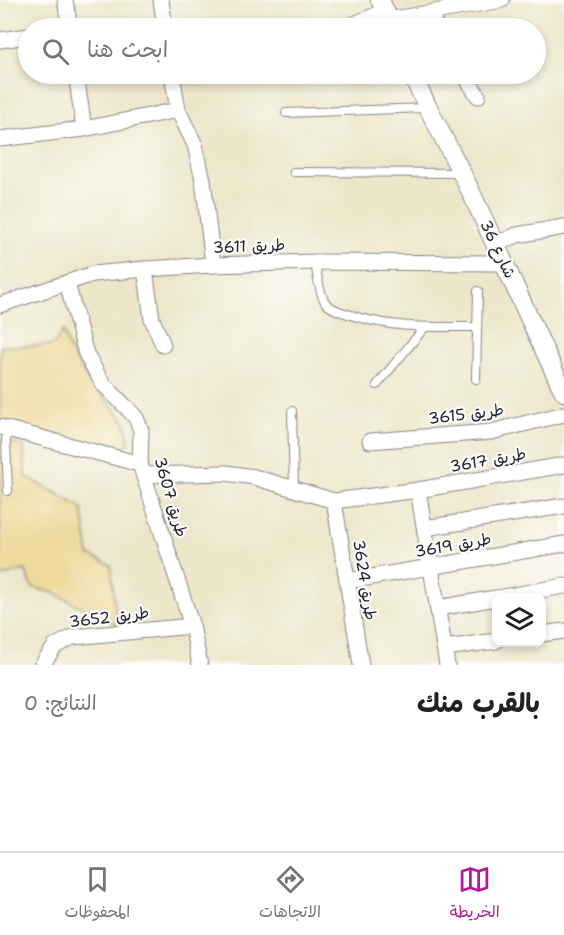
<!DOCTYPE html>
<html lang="ar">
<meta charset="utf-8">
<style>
body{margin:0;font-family:"Shantell Sans","Playpen Sans Arabic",sans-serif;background:#f2f2f2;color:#202124;direction:rtl}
.controls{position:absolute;right:18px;bottom:18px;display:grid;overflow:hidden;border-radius:12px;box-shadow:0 3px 9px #0003}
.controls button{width:54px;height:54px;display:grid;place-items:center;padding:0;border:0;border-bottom:2px solid #e0e0e0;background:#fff;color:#202124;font:30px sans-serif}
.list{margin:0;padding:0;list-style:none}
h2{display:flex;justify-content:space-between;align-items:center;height:78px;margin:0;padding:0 24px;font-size:26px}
h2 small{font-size:20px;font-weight:400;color:#757577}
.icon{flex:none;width:33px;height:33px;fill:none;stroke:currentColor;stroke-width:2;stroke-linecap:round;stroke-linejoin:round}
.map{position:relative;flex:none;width:564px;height:665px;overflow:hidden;direction:ltr}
.search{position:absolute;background:#fff;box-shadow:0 3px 9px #0003;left:18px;right:18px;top:18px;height:66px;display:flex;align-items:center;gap:15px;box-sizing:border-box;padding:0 21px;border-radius:33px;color:#757577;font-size:22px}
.sheet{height:186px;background:#fff}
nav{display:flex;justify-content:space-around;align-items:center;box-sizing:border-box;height:84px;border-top:2px solid #e0e0e0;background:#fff;font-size:16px;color:#757577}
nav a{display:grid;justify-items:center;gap:3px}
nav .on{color:#b5179e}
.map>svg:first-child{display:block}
</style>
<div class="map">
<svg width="564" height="665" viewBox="0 0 564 665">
<rect width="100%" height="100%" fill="#fdfcf7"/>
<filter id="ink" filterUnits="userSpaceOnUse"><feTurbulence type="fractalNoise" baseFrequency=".0167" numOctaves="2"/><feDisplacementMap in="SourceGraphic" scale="12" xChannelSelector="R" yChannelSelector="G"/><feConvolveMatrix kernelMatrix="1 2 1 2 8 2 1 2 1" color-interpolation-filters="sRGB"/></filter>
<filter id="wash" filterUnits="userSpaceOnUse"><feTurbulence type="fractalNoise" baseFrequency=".008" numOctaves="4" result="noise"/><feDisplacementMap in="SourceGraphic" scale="24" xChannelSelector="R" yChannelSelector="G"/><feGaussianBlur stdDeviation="1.35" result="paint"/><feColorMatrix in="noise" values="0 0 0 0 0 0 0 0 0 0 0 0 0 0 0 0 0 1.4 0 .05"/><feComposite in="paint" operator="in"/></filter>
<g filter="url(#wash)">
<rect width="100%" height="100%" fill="#ece7cb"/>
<g fill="#eeda9e" stroke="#887e6c" stroke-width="1.5">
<polygon points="63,331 69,349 85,375 126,423 129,444 118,450 0,422 0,347 54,345"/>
<polygon points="0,440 24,446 25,476 82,508 89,555 111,565 117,625 54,593 32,587 25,570 0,577"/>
</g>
</g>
<g filter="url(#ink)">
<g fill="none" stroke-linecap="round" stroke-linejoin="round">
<g stroke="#878483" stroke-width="10">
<g id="service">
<polyline points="286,113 427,108"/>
<polyline points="294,172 460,173"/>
<path d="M315 262C317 274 319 292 325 302 330 309 339 311 345 313 389 329 432 327 477 327"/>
<polyline points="476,379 478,291"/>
<polyline points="377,385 425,327"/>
<polyline points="292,411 294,489"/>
<polyline points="7,429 6,441 8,491"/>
</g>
</g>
<g stroke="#878483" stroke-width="17">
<g id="minor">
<polyline points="65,0 70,28"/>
<polyline points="161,0 165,28"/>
<polyline points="428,14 437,28"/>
<polyline points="389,20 502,0"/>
<polyline points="345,28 385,11"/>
<polyline points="0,40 28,36"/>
<polyline points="76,74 84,129"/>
<polyline points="172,74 178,110 195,145 203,180 213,265"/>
<polyline points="464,74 478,96"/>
<polyline points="0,139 84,129 178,110"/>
<polyline points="496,244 517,235 564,227"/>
<polyline points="145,269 152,319 163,345"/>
<polyline points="67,283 86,354 103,384 129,410 136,418 141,430 140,464 192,626 200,665"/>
<polyline points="0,305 93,274 145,269 213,265 315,262 505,263"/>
<polyline points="0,427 140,464"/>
<polyline points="370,441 491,432 564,414"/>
<polyline points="145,475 226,473 254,477 334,501 418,490 564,465"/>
<polyline points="418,490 447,665"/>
<polyline points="334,501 361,665"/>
<polyline points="425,528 564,506"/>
<polyline points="348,581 564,544"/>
<polyline points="498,598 564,586"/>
<polyline points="438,608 496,598"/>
<polyline points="542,634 564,631"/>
<polyline points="445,648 496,641"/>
<polyline points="42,665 55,646 73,637 192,626"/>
</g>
</g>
<g stroke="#878483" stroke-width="20">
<g id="tertiary">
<polyline points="380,0 393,28"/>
<path d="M412 74C429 112 449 147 467 184 500 253 531 323 564 392"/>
</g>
</g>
<use href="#service" stroke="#fff" stroke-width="8"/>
<use href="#minor" stroke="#fff" stroke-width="15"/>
<use href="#tertiary" stroke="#fff" stroke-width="18"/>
</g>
</g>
<g text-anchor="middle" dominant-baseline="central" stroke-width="4.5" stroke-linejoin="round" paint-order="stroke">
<g font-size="16" fill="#22223b" stroke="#fdfcf7">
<text transform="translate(249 246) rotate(-2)">طريق 3611</text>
<text transform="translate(498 249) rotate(65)">شارع 36</text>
<text transform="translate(466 414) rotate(-7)">طريق 3615</text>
<text transform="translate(488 460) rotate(-10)">طريق 3617</text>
<text transform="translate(171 497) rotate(74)">طريق 3607</text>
<text transform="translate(453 545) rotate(-10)">طريق 3619</text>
<text transform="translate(365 580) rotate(81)">طريق 3624</text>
<text transform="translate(109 617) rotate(-7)">طريق 3652</text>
</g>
</g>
</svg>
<div class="controls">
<button><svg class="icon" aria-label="layers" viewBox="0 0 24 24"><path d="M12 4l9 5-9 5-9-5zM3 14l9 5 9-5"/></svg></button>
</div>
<div class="search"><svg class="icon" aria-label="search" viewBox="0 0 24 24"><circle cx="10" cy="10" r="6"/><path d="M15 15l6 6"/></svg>ابحث هنا</div>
</div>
<section class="sheet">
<h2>بالقرب منك<small>النتائج: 0</small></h2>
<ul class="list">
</ul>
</section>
<nav>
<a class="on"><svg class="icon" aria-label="map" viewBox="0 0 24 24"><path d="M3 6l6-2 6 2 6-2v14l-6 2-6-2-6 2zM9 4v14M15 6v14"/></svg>الخريطة</a>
<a><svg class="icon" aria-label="directions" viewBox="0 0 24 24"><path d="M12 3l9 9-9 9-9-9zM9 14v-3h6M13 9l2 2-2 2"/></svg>الاتجاهات</a>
<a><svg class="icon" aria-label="saved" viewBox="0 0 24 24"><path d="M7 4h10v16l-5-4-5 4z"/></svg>المحفوظات</a>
</nav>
